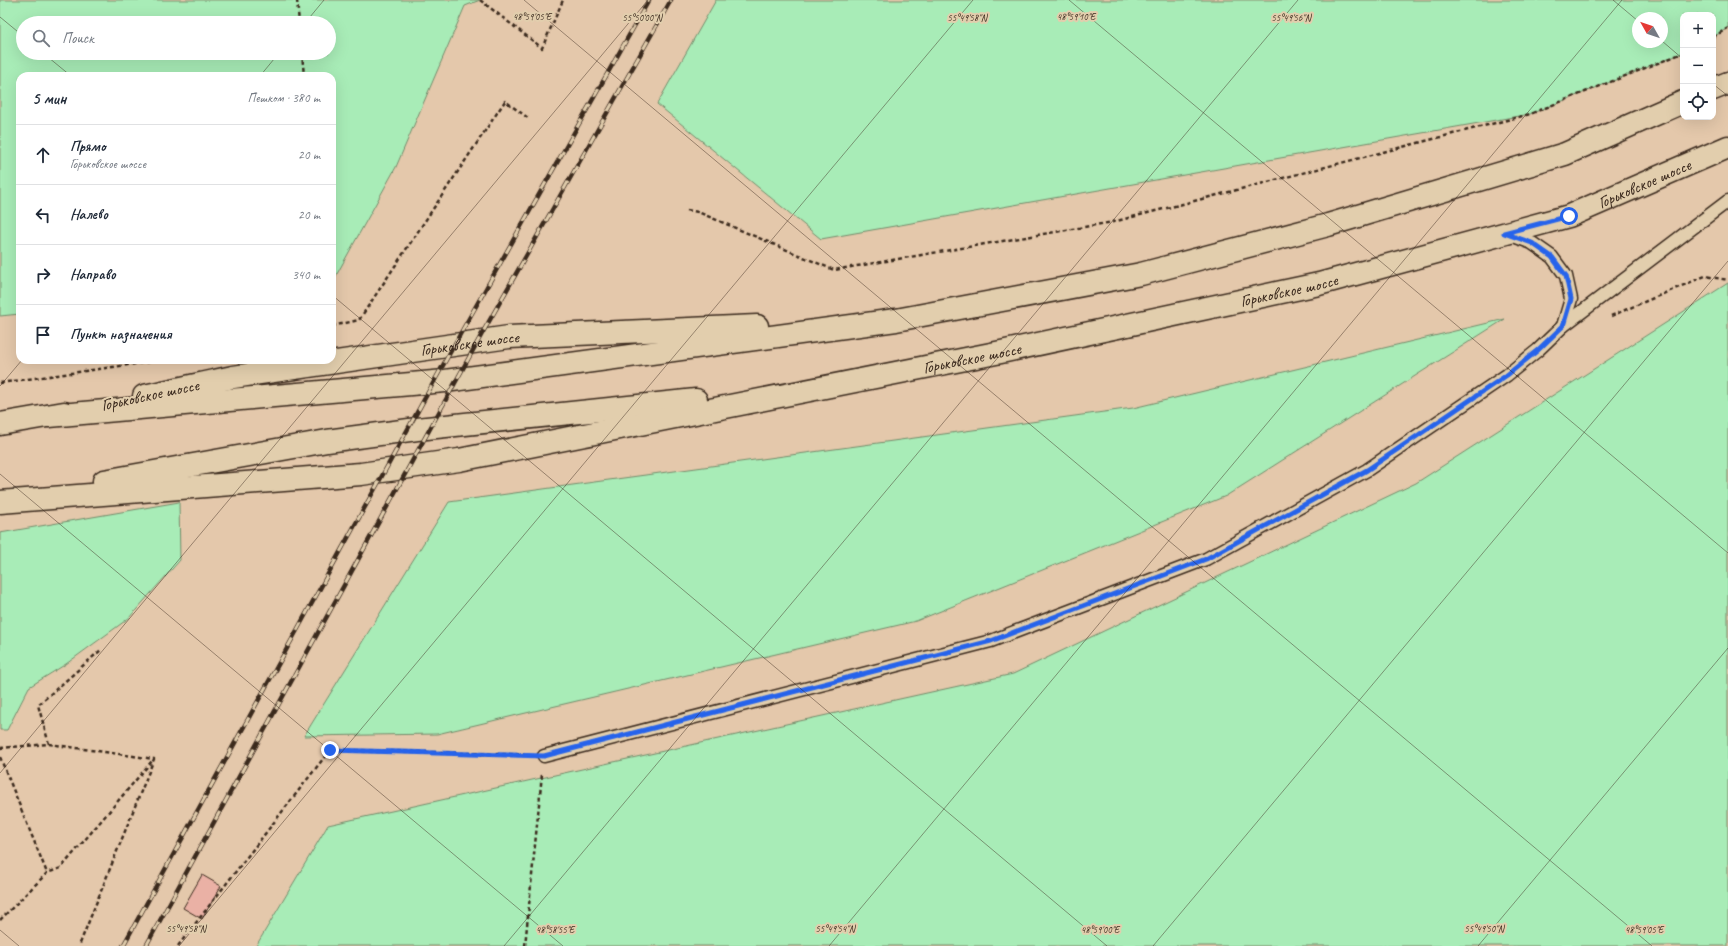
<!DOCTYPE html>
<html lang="ru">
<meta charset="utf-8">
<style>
body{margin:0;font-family:Caveat,sans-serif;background:#f2f2f3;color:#1f2937}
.controls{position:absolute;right:12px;top:12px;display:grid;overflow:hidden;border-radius:8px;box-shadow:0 4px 16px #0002}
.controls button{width:36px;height:36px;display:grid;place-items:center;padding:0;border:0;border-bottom:1px solid #e0e1e3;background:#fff;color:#1f2937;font:20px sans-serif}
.compass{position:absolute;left:1632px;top:12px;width:36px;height:36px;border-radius:50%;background:#fff;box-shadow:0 4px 16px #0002;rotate:310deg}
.stop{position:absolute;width:12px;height:12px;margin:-9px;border:3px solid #2563eb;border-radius:50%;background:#fff}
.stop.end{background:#2563eb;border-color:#fff;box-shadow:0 1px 4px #0008}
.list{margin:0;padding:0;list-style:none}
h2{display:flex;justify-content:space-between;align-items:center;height:52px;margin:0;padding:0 16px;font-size:17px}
h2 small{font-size:13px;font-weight:400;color:#747a83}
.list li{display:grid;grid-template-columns:26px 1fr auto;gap:12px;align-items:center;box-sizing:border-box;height:60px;padding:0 16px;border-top:1px solid #e0e1e3}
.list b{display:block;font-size:15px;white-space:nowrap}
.list p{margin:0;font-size:13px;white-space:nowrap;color:#747a83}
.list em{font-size:13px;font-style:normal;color:#747a83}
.icon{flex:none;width:22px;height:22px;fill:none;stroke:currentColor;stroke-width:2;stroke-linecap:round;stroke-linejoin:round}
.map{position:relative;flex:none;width:1728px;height:946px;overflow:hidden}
.search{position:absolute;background:#fff;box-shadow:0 4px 16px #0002;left:16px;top:16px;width:320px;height:44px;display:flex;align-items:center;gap:10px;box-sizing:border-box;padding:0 14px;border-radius:22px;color:#747a83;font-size:15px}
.panel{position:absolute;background:#fff;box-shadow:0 4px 16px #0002;left:16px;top:72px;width:320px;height:292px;border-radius:12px}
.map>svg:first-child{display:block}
</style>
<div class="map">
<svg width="1728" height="946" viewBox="0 0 1728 946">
<rect width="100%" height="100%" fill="#e4c8ab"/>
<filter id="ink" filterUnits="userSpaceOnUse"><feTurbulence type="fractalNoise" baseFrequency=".025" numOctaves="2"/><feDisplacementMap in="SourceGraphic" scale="8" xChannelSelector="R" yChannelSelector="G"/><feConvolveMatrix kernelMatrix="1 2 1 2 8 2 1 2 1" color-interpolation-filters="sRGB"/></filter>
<g filter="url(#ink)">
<g fill="#a8ecb7" stroke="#728b6a" fill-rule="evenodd">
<path d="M0 0H480L465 6 396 167 332 283V76H20V314L0 316ZM23 23H329V53H23Z"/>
<path d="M716 0H1728V28L1713 37V15H1683V53L1530 114 821 239 657 104ZM1638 18H1662V42H1638Z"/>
<polygon points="1728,283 1728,946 256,946 328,825 1013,674 1416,483"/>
<polygon points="1505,319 1226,496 916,621 437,734 304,736 449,502 1133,408"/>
<polygon points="179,502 180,560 129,618 66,664 29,687 7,730 0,730 0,533"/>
</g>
<polygon fill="#eab1a5" stroke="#3b2a1e" points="202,875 221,886 202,919 183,908"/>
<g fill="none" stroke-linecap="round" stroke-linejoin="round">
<g stroke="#3b2a1e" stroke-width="15">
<g id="lane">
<polyline points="1508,234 1532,243 1552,257 1566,276 1571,299 1563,326"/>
<polyline points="544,756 991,641 1206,559 1367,470 1507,375 1538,350 1563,326 1728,201"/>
</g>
</g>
<g stroke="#3b2a1e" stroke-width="25">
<g id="primary">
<polyline points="1713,89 1728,83"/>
<path id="s1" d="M144 396 233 377 509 337 757 326"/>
<polyline points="49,416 445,381 896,320 1141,274 1328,225 1565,154 1683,102"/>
<polyline points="0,424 64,413"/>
<polyline points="104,481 327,441 417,429 696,400"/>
<path id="s2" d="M0 502 361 474 459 460 1001 352 1319 284 1569 216 1728 147"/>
</g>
</g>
<g stroke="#3b2a1e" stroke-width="2.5" stroke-dasharray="4 3" stroke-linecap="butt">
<polyline points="297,0 299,23"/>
<polyline points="480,0 542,48 563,0"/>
<polyline points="1713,37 1728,28"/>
<polyline points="302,53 304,76"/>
<polyline points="687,210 698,212 834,270 1113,222 1530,114 1683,53"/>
<polyline points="1611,316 1705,276 1728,280"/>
<polyline points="332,326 359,320 505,101 528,118"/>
<polyline points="0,383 163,360"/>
<polyline points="49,744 38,705 102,649"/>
<polyline points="0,748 49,744 154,759 79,946"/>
<polyline points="0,757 47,873"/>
<polyline points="0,920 47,873 61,868 152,761"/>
<polyline points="178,946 330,750 524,755"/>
<polyline points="525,946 542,774"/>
</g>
<use href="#lane" stroke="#e2cead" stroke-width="12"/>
<use href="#primary" stroke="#e2cead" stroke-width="22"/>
<g stroke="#3b2a1e" stroke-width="4.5">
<g id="rail">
<polyline points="123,946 463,329 649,0"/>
<polyline points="146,946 483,332 671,0"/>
</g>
</g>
<use href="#rail" stroke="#e2cead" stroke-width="3" stroke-dasharray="9" stroke-linecap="butt"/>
</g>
</g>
<g fill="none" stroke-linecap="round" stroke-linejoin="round" filter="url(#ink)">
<polyline stroke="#2563eb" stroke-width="5" points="330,750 544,756 991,641 1206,559 1367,470 1507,375 1538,350 1563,326 1571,299 1566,276 1552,257 1532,243 1504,233 1569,216"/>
</g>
<path fill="none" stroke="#3b2a1e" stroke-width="1" stroke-opacity="0.45" d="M524 0 1652 946M1069 0 1728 553M1613 0 1638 21M0 17 23 36M305 23 324 0M1662 41 1683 59M43 53 71 76M260 76 279 53M1713 84 1728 96M332 295 1107 946M0 386 22 360M0 474 563 946M0 773 648 0M0 930 19 946M179 946 973 0M504 946 1298 0M829 946 1622 0M1153 946 1728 261M1478 946 1728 648"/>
<g text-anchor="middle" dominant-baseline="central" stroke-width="4" stroke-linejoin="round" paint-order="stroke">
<g font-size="17" fill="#3b2a1e" stroke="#e2cead">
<text stroke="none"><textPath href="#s2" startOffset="1680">Горьковское шоссе</textPath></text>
<text stroke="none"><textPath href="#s2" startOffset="1308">Горьковское шоссе</textPath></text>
<text stroke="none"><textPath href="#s1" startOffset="330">Горьковское шоссе</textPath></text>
<text stroke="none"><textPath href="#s2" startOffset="984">Горьковское шоссе</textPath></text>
<text transform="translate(150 395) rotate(-12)">Горьковское шоссе</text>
</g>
</g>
<g font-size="10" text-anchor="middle" fill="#3b2a1e" stroke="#e2cead" stroke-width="4" stroke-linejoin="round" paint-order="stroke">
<text x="532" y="20">48°59'05"E</text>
<text x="1076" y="20">48°59'10"E</text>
<text x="642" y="21">55°50'00"N</text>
<text x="967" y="21">55°49'58"N</text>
<text x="1291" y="21">55°49'56"N</text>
<text x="186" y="932">55°49'58"N</text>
<text x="835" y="932">55°49'54"N</text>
<text x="1484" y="932">55°49'50"N</text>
<text x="555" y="933">48°58'55"E</text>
<text x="1100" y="933">48°59'00"E</text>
<text x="1644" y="933">48°59'05"E</text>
</g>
</svg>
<div class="controls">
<button>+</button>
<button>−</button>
<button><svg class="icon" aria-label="locate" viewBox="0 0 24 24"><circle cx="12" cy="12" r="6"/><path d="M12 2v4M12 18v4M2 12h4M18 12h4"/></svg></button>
</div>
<svg class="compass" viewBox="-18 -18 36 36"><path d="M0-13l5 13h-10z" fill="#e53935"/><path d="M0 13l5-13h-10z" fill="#747a83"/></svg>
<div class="stop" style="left:1569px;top:216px"></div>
<div class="stop end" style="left:330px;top:750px"></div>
<div class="search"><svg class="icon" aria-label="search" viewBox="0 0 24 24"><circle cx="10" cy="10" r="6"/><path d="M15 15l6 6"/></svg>Поиск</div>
<section class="panel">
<h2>5 мин<small>Пешком · 380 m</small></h2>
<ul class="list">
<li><svg class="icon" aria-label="ahead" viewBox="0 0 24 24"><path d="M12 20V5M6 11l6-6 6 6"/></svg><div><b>Прямо</b><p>Горьковское шоссе</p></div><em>20 m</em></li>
<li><svg class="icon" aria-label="left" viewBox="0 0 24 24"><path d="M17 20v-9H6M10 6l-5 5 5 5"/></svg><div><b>Налево</b></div><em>20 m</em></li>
<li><svg class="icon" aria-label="right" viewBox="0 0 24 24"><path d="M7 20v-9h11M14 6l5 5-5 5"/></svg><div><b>Направо</b></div><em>340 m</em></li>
<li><svg class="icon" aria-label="arrive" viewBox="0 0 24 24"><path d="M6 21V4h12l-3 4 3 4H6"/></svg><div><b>Пункт назначения</b></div></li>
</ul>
</section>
</div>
